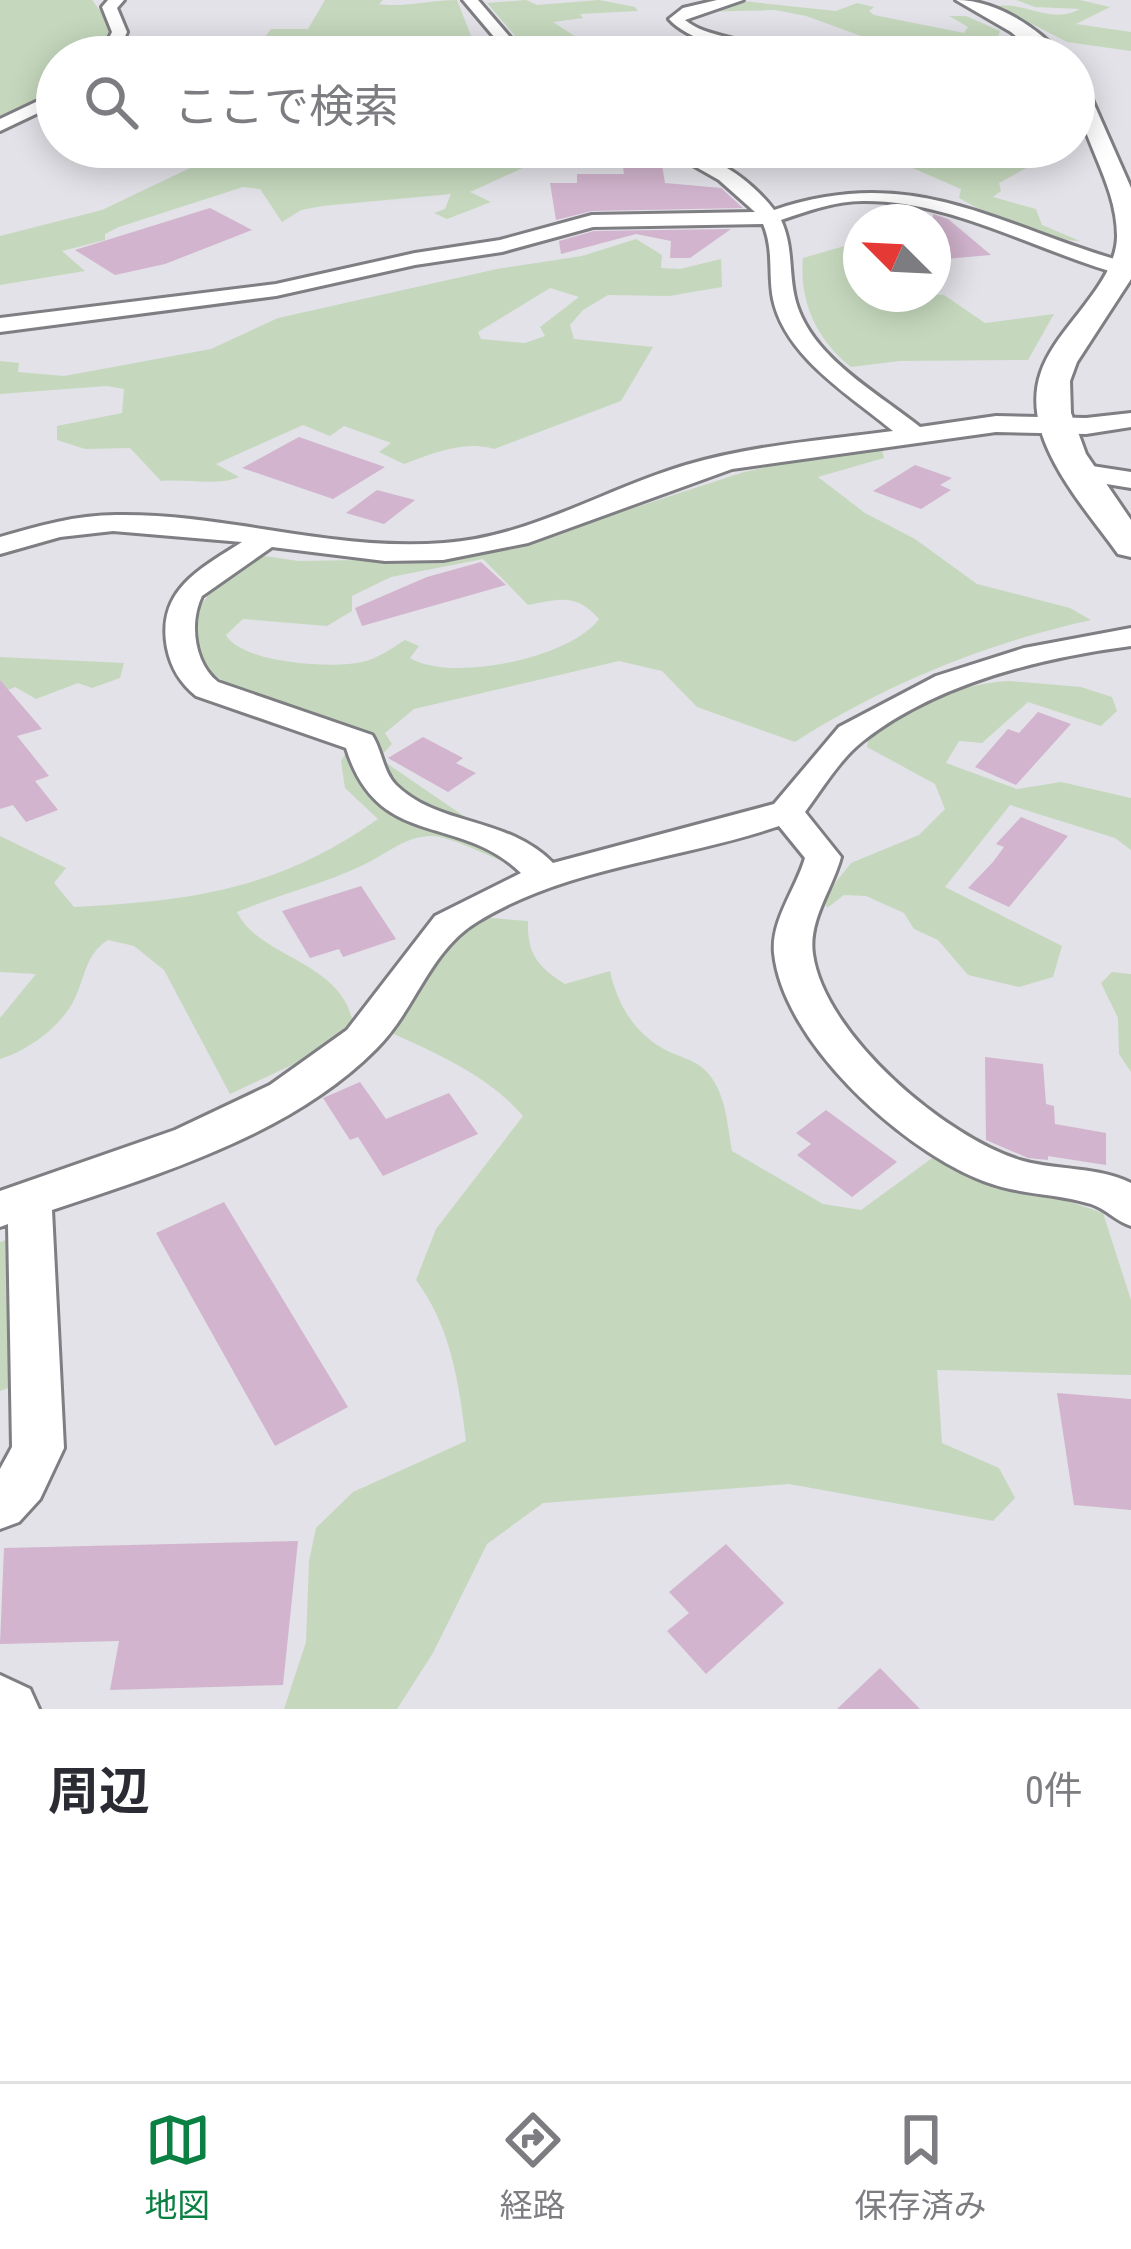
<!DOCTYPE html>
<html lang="ja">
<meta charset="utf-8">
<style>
body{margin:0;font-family:"Roboto Condensed","Noto Sans JP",sans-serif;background:#f7f7f7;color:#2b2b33}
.compass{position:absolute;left:843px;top:204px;width:108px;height:108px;border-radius:50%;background:#fff;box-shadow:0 6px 30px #0003;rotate:294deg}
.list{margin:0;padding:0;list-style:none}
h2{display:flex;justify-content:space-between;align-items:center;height:156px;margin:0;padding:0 48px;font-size:51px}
h2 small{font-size:39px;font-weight:400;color:#7c7c81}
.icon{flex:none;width:66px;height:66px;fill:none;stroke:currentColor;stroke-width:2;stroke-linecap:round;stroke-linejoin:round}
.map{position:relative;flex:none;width:1131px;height:1709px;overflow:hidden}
.search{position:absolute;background:#fff;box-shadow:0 6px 30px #0003;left:36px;right:36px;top:36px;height:132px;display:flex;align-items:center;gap:30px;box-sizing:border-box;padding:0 42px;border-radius:66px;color:#7c7c81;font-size:45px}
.sheet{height:372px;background:#fff}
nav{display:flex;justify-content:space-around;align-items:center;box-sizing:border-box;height:168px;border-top:3px solid #e1e1e2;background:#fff;font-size:33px;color:#7c7c81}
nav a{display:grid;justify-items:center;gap:6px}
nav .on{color:#0b8043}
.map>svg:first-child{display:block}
</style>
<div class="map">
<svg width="1131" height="1709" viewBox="0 0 1131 1709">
<rect width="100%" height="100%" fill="#e2e2e8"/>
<g fill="#c5d8bd" fill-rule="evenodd">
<polygon points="0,0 92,0 113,28 103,57 57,57 57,92 0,120"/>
<path d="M325 0H383L379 4C399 8 434 0 457 0L471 36 495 57 262 56 258 46 271 29H308Z"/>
<polygon points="526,0 537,5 599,0 635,7 638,11 580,14 583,18 553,22 599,52 714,44 741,47 692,57 556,57 559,54 552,46 517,38 487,3"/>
<path d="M1016 0H1080L1110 7 1076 24 1131 32V51L1067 42 998 6C1028 2 1051 25 1080 9L1035 7Z"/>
<polygon points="742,1 836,11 857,3 874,7 869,11 874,15 964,33 968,27 949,16 966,16 1000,31 993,51 999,57 919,57 806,16 775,10 698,12"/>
<path d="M234 147H501L483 155C510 165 524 151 550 147 559 146 570 147 580 147V161L545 158 470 192 491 202 447 219 434 213 445 209 451 194 322 206 301 210 282 222 260 189 243 187 119 227 105 234V240L62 251 85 271 0 285V236L102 210Z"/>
<path d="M853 147H982L1018 155 1026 168 999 183 1001 191 993 197 1036 209 1042 225 1080 241C1039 239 994 218 959 198L961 189 885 156Z"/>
<path d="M636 239 662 255 661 268 680 269 721 259 722 287 669 296 608 295 583 310 570 325 574 339 653 347 621 401 494 449C464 440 432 454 404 464L379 452 391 443 344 426 330 436 303 425 216 464 239 477C219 486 186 479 161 481L130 448 85 449 57 440V426L122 413 124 389 107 386 0 394V361L19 363 18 372 64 376 211 349 278 318 497 269 582 256ZM550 288 579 297 540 327 545 336 525 343 481 339 478 332Z"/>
<path d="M855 243H861V294L944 295 985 323 1054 314 1028 360 899 361 851 367C817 340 799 302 803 258Z"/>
<path d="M846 450H882L884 458 818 477 865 513 915 539 977 584 1070 608 1091 620C987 643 885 684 795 742L697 707 662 671 619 661 414 709 385 733 392 744 379 758 471 821 479 837 518 867C494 860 451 835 429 836 403 837 384 856 361 866 321 885 277 895 237 912 259 958 340 960 353 1022L294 1064 230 1094 164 970 134 946 108 940C85 955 86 975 75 998 62 1026 29 1050 0 1059V1018L36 974 0 972V836L66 868 54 883 74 907C192 901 279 889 378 819L345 788 341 761 360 732 225 682 200 665 195 613 229 568 265 556 299 561 424 559 489 550 545 537 744 472ZM483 559 528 605C561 599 576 593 599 619 571 658 451 683 410 658L419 646 405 640C392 648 377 659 362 662 333 669 241 663 226 635L243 619 327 626 352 611V596L391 577Z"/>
<polygon points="0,657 124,663 120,678 92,688 78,683 36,699 15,687 0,693"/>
<path d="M1010 681 1081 687 1112 697 1117 711 1101 726 1028 702 982 743 959 741 946 763 1017 789 1061 782 1131 798V850L1115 838 1010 805 945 887 1062 946 1053 977 1019 987 968 975 938 940 914 929 904 913 866 896 844 895 827 908 824 897 851 863 919 835 945 809 935 784 867 747 869 733C910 706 960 683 1010 681Z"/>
<path d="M491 918 528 921C527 954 538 967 565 984L610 971C617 1003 633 1031 662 1048 675 1056 694 1059 705 1070 726 1091 727 1123 732 1151L823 1204 861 1210 935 1156 1103 1213 1131 1300V1375L937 1370 942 1443 999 1468 1015 1498 993 1521 789 1484 543 1503 487 1544 433 1653 397 1709H284L306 1642 309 1561 316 1528 353 1492 466 1441C459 1383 451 1327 416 1280L436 1229 523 1116C490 1077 440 1055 394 1034L395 1018 469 922Z"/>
<polygon points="1112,972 1131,974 1131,1072 1119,1054 1118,1018 1101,983"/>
<polygon points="11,1238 11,1387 0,1391 0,1242"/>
</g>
<g fill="#d2b4ce">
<polygon points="661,159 665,183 721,188 743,208 592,211 556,220 550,183 577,183 577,174 624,174 622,160"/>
<polygon points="210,208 252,230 165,264 115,275 75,250"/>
<polygon points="933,214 948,219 991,255 933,260"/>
<polygon points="731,229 690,258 670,258 671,241 636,234 561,254 559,241 594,231"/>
<polygon points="299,437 356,457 385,467 333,499 242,468"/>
<polygon points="915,465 952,478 940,485 951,490 921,509 873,491"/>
<polygon points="377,490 415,500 384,524 346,513"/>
<polygon points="481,562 506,585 362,626 355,608 427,577"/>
<polygon points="0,680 42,729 17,736 49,776 35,781 58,810 26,822 13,805 0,809"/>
<polygon points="1038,712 1071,724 1016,785 975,767 1008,729 1019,733"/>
<polygon points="423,737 463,758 456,763 476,773 448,792 388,758"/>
<polygon points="1021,817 1068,836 1009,907 968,888 993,862 1004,847 996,844"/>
<polygon points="361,886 396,939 343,957 339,949 310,958 282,911"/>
<polygon points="985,1057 1043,1064 1046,1104 1054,1106 1055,1124 1106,1133 1106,1165 1048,1156 1048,1160 1028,1158 986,1140"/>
<polygon points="360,1082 386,1119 449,1093 478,1134 383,1176 358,1137 350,1140 323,1098"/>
<polygon points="826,1110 897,1162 852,1197 797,1155 811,1144 796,1133"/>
<polygon points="224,1202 348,1407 275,1446 156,1233"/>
<polygon points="1057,1393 1131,1399 1131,1510 1074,1505"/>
<polygon points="298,1541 283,1685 110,1690 119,1641 0,1644 4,1548"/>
<polygon points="726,1544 784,1603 706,1674 667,1631 689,1613 669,1592"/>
<polygon points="880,1668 920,1709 837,1709"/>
</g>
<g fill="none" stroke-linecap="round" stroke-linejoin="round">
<g stroke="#7e7e83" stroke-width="6">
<g id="minor">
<polygon points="108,0 124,0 117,8 127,32 116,57 100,57 112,32 102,7"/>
<polygon points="463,0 478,0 527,57 511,57"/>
<path d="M717 0H743L685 20C711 41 748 34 773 57 746 57 687 40 669 19L683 8Z"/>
<polygon points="57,92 57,104 0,131 0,119"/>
<path d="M661 147C703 147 748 176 774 210 916 162 998 227 1131 264V277C1043 255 955 200 863 201 834 201 808 211 781 220 794 248 788 274 796 302 812 358 878 393 920 427L996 416 1086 418 1131 413V427L1086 434 996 432 732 469 528 543 443 560 385 561 272 547 202 596C189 623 194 663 218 682L372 735C382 750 383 772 396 785 439 827 507 816 553 863L774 804 839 727 936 676 1024 648 1131 628V646C1040 658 937 683 863 741 839 760 823 788 805 812L841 857C833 888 808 920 813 954 824 1035 947 1139 1023 1161 1059 1171 1096 1166 1131 1183V1226C1116 1221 1106 1209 1091 1204 1053 1192 1017 1196 976 1178 898 1145 783 1041 774 953 771 920 796 889 805 858L779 826C680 860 567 866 477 922 429 951 415 1011 376 1049 292 1134 162 1173 52 1210L64 1448 40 1499 19 1522 0 1529V1469L12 1447 8 1224 0 1227V1191L175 1130 270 1085 347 1030 435 916 521 873C458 812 378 851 346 748L196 696C180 683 171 668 167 648 156 590 200 569 242 542L113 531 60 537 0 554V537C38 526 76 515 116 515 226 513 333 552 444 543 530 537 605 489 686 465 753 445 825 440 893 431 851 396 785 357 773 299 768 273 774 250 763 224L593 227 502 252 415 265 276 296 0 332V318L276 284 415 253 500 240 592 215 755 212 719 180Z"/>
<polygon points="1079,464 1131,472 1131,488 1070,478 1066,472 1070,466"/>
<polygon points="0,1675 30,1689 39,1709 0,1709"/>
</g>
</g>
<g stroke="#7e7e83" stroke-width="6">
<g id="major">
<path d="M956 0C996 0 1037 27 1064 57H1041L1011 32Z"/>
<path d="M1074 75 1082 77 1131 188V279L1077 362 1070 381 1071 413 1086 454 1131 520V557L1118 554C1084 506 1018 437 1041 372 1050 346 1071 324 1087 302 1101 284 1117 260 1117 236 1117 179 1074 132 1074 75Z"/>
</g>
</g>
<use href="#minor" fill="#fff" fill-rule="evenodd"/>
<use href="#major" fill="#fff" fill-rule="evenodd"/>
</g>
</svg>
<svg class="compass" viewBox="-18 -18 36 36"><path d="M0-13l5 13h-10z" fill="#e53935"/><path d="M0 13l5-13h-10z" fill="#7c7c81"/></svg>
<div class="search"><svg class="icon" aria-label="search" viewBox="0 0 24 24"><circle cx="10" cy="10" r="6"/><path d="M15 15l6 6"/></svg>ここで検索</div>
</div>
<section class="sheet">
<h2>周辺<small>0件</small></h2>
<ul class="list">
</ul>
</section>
<nav>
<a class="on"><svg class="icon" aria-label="map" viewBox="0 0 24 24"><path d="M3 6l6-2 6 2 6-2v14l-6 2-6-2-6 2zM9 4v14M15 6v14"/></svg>地図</a>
<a><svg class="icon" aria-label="directions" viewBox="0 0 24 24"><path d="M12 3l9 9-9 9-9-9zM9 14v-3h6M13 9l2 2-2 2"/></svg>経路</a>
<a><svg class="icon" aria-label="saved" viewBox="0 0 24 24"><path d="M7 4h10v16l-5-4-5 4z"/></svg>保存済み</a>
</nav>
